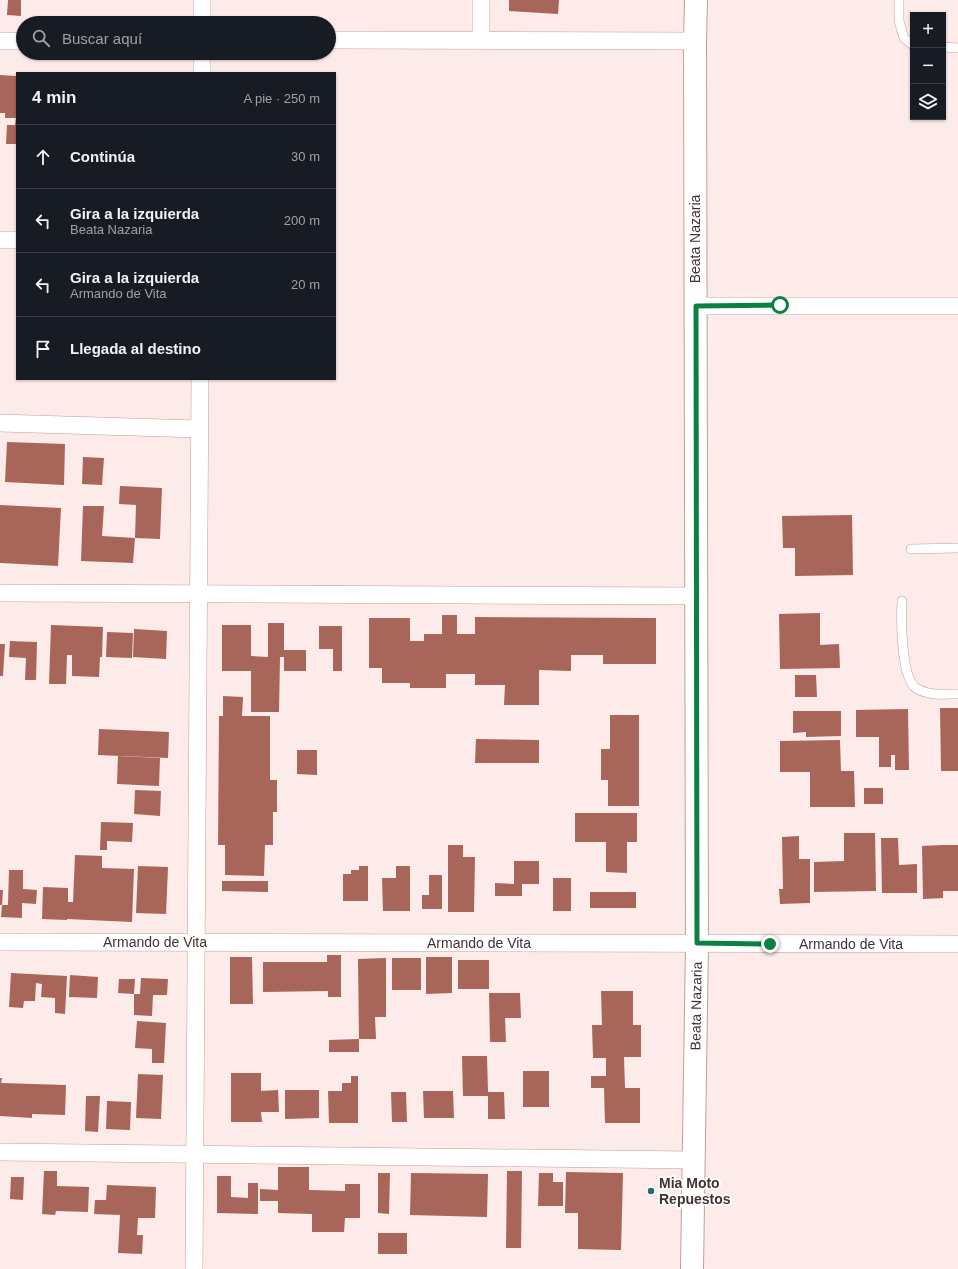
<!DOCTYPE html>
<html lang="es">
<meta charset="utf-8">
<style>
body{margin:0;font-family:Helvetica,sans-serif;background:#20242c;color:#f1f3f6}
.controls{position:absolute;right:12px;top:12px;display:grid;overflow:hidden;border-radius:0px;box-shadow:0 1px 3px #0004}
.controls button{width:36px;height:36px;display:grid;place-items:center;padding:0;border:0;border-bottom:1px solid #363941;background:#171b24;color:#f1f3f6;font:20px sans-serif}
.stop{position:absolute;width:12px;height:12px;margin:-9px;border:3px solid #0b8043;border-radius:50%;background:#fff}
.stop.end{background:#0b8043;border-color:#fff;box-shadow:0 1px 4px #0008}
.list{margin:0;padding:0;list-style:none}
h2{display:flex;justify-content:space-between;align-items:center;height:52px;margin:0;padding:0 16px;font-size:17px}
h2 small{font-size:13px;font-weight:400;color:#9ea1a6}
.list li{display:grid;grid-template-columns:26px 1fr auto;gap:12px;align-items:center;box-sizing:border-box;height:64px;padding:0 16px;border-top:1px solid #363941}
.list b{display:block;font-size:15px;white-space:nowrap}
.list p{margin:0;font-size:13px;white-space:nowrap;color:#9ea1a6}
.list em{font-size:13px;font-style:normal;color:#9ea1a6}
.icon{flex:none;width:22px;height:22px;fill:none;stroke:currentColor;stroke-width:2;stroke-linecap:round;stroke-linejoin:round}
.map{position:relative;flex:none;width:958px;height:1269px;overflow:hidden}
.search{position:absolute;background:#171b24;box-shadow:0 1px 3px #0004;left:16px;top:16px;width:320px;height:44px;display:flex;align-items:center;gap:10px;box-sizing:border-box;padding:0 14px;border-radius:22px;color:#9ea1a6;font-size:15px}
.panel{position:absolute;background:#171b24;box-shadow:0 1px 3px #0004;left:16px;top:72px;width:320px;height:308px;border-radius:0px}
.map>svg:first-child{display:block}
</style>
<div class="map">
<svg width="958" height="1269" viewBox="0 0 958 1269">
<rect width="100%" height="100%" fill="#fcebe8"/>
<g fill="#a8655a">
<polygon points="8,0 21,0 21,16 7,15"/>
<polygon points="509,0 559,0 558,14 509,11"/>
<polygon points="0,75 17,76 17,144 6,144 7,125 15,125 16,118 5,118 5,113 0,113"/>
<polygon points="7,442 65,444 64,485 5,482"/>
<polygon points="83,457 104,458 102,485 82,484"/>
<polygon points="120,486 162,488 160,539 135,538 136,505 119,504"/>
<polygon points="0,505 61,508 58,566 0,563"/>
<polygon points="83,506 104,506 102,536 135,538 133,563 81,561"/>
<polygon points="852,515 853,575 795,576 795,548 783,548 782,516"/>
<polygon points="820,613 820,645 839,644 840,668 780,669 779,614"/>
<polygon points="442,615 457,615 457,634 475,634 475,617 656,618 656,664 603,664 603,655 571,655 571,671 539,670 539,705 504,705 505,685 475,685 475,674 446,674 446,688 410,688 410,683 382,683 382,668 369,668 369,618 410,618 410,641 424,641 424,634 442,634"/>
<polygon points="268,623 284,623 284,650 306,650 306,671 284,671 284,657 280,657 279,712 251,712 251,671 222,671 222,625 251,625 251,656 268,657"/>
<polygon points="51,625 103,627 102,657 100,657 99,677 72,676 72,655 67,655 66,684 49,684"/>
<polygon points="319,626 342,626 342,671 333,671 333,649 319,649"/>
<polygon points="134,629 167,631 166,659 133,657"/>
<polygon points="107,632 133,633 132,658 106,657"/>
<polygon points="10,641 37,642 36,680 25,680 26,658 9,657"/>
<polygon points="0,644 5,644 3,676 0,676"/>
<polygon points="795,675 816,675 817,697 795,697"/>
<polygon points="223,696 243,697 242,716 270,716 270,780 277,780 277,812 273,812 273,845 265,845 264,876 225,875 225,845 218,845 219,716 223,716"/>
<polygon points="940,708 958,708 958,771 941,771"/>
<polygon points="908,709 909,770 895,770 895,755 891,755 891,767 879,767 879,737 856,737 856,710"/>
<polygon points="793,711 841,711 841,736 806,737 806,732 793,733"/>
<polygon points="610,715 639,715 639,806 608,806 608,780 601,780 601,749 610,749"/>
<polygon points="99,729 169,732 168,758 98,755"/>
<polygon points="476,739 539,740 539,763 475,763"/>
<polygon points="840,740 841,771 854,771 855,807 810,807 810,772 780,772 780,741"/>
<polygon points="297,750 317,750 317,775 297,774"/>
<polygon points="118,756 160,758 159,786 117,784"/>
<rect x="864" y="788" width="19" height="16"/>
<polygon points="135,790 161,791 160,816 134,814"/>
<polygon points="575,813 637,813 637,842 627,842 627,873 606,872 606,842 575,842"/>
<polygon points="101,822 133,823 132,842 107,841 107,850 100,850"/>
<polygon points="844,833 875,833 876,891 814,892 814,862 844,861"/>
<polygon points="799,836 799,859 810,859 810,903 780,904 779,889 783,889 782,837"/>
<polygon points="881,838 898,838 899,865 917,864 917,893 882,893"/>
<polygon points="448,845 463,845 463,857 475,857 474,912 448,912"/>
<polygon points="942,845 958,845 958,891 943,891 943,898 923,899 922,846"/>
<polygon points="75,855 102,856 102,868 134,869 132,922 67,919 67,920 42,919 43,887 68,888 68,902 73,902"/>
<polygon points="514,861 539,861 539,884 522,884 522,896 495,896 495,883 514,884"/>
<polygon points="138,866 168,867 166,914 136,913"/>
<polygon points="359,866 368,866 368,901 343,901 343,874 351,874 351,870 359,870"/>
<polygon points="396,866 410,866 410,911 383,911 382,878 396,878"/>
<polygon points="9,870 23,870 23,889 37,890 36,904 22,903 22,918 1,917 2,905 0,905 0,890 3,890 2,905 8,905"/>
<polygon points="429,875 442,875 442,909 422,909 422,895 429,895"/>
<rect x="553" y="878" width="18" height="33"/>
<polygon points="222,881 268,881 268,892 222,891"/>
<rect x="590" y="892" width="46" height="16"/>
<polygon points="327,955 341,955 341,997 328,997 328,991 263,992 263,962 327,962"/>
<polygon points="230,957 252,957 253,1004 230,1004"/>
<polygon points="426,957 452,957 452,993 426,994"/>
<polygon points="386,958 386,1017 375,1017 376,1039 359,1039 358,959"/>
<rect x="392" y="958" width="29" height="32"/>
<rect x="458" y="960" width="31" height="29"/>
<polygon points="11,973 67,976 65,1014 55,1013 55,998 41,997 42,984 36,983 35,1001 24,1001 23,1008 9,1007"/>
<polygon points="70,975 98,977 97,998 69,997"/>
<polygon points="141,978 168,979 167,995 153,995 152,1016 134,1015 134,994 140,994"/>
<polygon points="119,979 135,979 134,994 118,993"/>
<polygon points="601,991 633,991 633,1025 641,1025 641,1057 624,1057 625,1088 640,1088 640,1123 605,1123 604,1088 591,1088 591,1076 606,1076 606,1058 593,1058 592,1025 602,1025"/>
<polygon points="489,993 520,993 521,1018 505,1018 506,1042 490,1042"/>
<polygon points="137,1021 166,1023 164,1063 152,1063 152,1049 135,1048"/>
<polygon points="359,1039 359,1052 329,1052 329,1040"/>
<polygon points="462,1056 487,1056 488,1092 504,1092 505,1119 488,1119 488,1096 463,1096"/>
<rect x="523" y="1071" width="26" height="36"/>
<polygon points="231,1073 261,1073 261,1091 278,1090 279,1112 261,1112 262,1122 231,1122"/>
<polygon points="138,1074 163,1075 161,1119 136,1118"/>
<polygon points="351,1076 358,1076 358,1123 329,1123 328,1091 342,1091 342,1083 351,1083"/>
<polygon points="0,1078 2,1078 1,1083 66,1085 65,1115 32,1114 32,1118 0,1116"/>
<polygon points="285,1090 319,1090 319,1118 285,1119"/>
<polygon points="423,1091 453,1091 454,1118 424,1118"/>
<polygon points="391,1092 406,1092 407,1122 392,1122"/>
<polygon points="86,1096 100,1096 98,1132 85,1131"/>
<polygon points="107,1101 131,1102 130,1130 106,1129"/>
<polygon points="278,1167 309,1167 309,1190 345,1191 345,1184 360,1184 360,1218 345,1218 344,1232 312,1232 312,1214 278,1213 278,1201 260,1201 260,1189 278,1190"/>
<polygon points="44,1171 57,1171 57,1186 89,1187 88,1212 56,1211 55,1215 42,1214"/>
<polygon points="507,1171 522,1171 521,1248 506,1248"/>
<polygon points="566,1172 623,1173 621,1250 578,1249 578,1213 565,1213"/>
<polygon points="378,1173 390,1173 389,1214 378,1213"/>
<polygon points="411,1173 488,1174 487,1217 410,1215"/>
<polygon points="539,1173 553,1173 553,1182 563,1182 563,1206 538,1206"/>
<polygon points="217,1176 231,1176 231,1197 248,1198 248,1183 258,1183 258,1214 217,1213"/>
<polygon points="11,1177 24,1177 23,1200 10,1199"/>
<polygon points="107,1185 156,1187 155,1218 138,1218 137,1235 143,1235 142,1254 118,1253 120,1215 94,1214 95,1200 106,1200"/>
<rect x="378" y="1233" width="29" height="21"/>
</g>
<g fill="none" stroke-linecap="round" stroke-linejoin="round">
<g stroke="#c59d96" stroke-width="10">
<g id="lane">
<polyline points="899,0 899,21 904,38 913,45"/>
<polyline points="943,47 958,48"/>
<polyline points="911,549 958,548"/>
<path d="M902 601C901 619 901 678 916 688 928 696 945 694 958 694"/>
</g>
</g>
<g stroke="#c59d96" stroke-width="18">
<g id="street">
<polyline points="202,23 202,0"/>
<polyline points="329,40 695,41"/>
<polyline points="481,40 481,0"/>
<polyline points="0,41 23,41"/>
<polyline points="202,53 202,73"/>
<polyline points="0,240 17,240"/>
<polyline points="696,306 958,306"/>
<polyline points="0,423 199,429"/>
<polyline points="0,593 696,596"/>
<polyline points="0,942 958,944"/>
<polyline points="0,1152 693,1160"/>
<polyline points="194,1269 200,379"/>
</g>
</g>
<g stroke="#c59d96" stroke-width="24">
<polyline id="secondary" points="692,1269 697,943 695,41 696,0"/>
</g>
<use href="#lane" stroke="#fff" stroke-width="9"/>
<use href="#street" stroke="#fff" stroke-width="17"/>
<use href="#secondary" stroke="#fff" stroke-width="22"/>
</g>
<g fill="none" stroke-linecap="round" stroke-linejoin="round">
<polyline stroke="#0b8043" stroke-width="5" points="770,944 697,943 696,306 780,305"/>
</g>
<circle fill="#226b76" stroke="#fff" stroke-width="1.5" cx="651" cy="1191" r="4"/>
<g text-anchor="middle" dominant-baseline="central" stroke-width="4" stroke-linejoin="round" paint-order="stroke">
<g font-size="14" fill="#42322f" stroke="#fff">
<text transform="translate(695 239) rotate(-90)">Beata Nazaria</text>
<text x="155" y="942">Armando de Vita</text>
<text x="479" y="943">Armando de Vita</text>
<text x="851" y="944">Armando de Vita</text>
<text transform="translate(696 1006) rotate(-89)">Beata Nazaria</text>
</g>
<g font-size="14" font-weight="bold" fill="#42322f" stroke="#fff" text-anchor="start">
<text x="659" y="1183">Mia Moto<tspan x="659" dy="16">Repuestos</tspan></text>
</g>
</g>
</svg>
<div class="controls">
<button>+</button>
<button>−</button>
<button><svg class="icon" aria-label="layers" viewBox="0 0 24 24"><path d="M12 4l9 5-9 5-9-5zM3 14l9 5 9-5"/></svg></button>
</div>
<div class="stop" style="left:780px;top:305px"></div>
<div class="stop end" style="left:770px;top:944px"></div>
<div class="search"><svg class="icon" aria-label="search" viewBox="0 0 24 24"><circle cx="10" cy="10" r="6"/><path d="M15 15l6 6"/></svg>Buscar aquí</div>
<section class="panel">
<h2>4 min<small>A pie · 250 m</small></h2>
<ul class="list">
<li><svg class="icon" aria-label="ahead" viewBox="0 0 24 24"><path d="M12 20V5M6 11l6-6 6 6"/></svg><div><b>Continúa</b></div><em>30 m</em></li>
<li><svg class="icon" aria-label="left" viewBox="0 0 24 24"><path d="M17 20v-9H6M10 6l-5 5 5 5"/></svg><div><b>Gira a la izquierda</b><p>Beata Nazaria</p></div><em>200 m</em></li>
<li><svg class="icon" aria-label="left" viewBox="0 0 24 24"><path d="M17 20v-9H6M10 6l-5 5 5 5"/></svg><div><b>Gira a la izquierda</b><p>Armando de Vita</p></div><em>20 m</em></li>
<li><svg class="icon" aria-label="arrive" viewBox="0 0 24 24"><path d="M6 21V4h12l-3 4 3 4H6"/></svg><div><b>Llegada al destino</b></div></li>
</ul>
</section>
</div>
